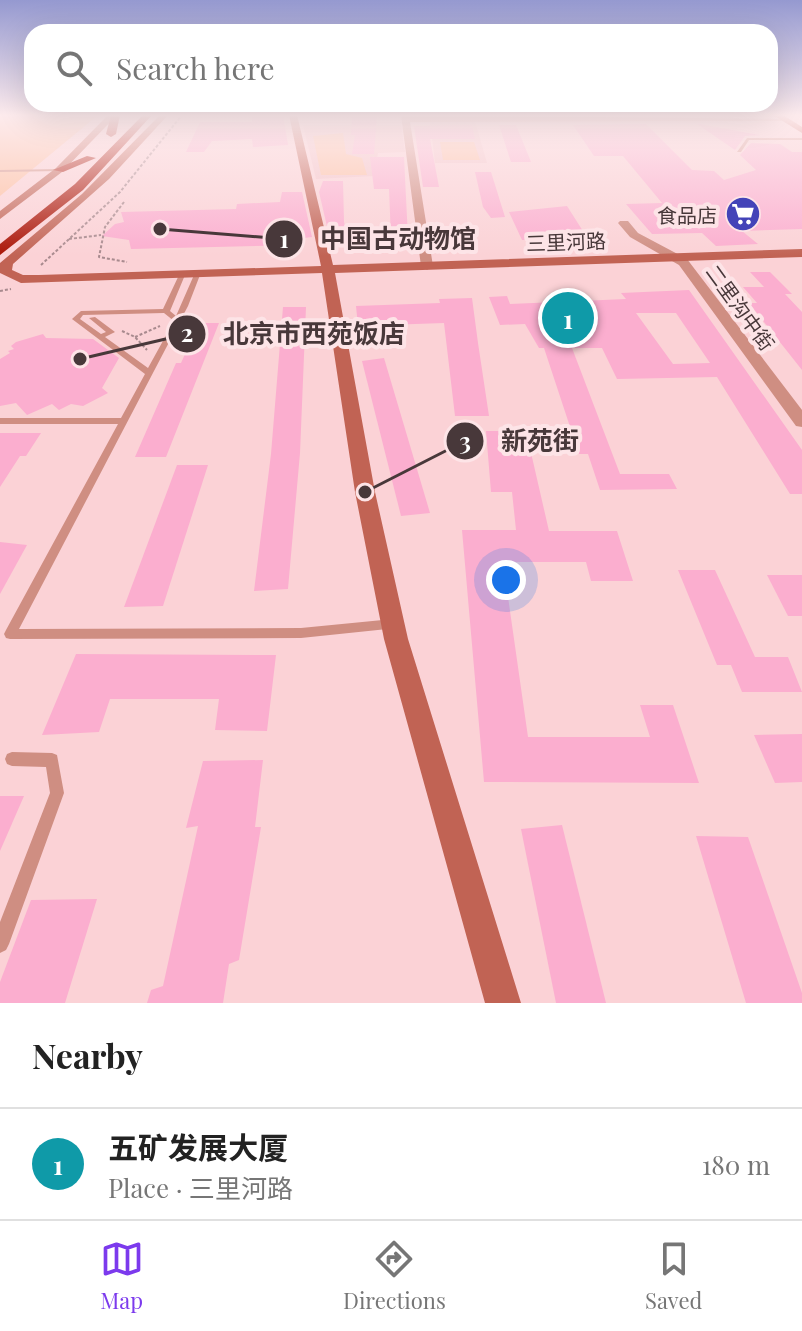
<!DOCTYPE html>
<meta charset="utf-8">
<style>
body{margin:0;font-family:"Playfair Display","Noto Sans SC",serif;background:#f2f2f2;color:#222}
.you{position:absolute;left:506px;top:580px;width:28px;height:28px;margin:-20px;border:6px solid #fff;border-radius:50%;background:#1a73e8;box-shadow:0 0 0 12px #1a73e833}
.badge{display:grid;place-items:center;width:52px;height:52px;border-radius:50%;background:#7c3aed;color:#fff;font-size:26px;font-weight:700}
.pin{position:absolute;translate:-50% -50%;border:4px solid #fff;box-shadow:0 2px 8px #0006}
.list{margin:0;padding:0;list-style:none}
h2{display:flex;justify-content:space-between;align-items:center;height:104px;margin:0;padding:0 32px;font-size:34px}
h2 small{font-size:26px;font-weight:400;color:#767676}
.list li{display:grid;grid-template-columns:52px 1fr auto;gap:24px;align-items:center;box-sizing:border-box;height:112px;padding:0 32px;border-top:2px solid #e0e0e0}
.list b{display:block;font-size:30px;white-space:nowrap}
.list p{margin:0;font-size:26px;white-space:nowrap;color:#767676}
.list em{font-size:26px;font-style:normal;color:#767676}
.icon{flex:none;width:44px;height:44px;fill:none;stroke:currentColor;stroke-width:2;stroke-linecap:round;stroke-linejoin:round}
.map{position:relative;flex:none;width:802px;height:1003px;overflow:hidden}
.search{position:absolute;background:#fff;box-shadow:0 8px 32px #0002;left:24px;right:24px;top:24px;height:88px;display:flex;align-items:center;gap:20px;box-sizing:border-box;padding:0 28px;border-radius:24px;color:#767676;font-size:30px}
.sheet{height:216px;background:#fff}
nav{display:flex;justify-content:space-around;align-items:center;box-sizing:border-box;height:112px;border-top:2px solid #e0e0e0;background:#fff;font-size:22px;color:#767676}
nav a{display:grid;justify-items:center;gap:4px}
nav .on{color:#7c3aed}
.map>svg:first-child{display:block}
</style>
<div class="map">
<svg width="802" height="1003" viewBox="0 0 802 1003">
<rect width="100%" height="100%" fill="#fbd2d6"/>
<g fill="#f3c3c8">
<polygon points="430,121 475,121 487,163 435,163"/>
<polygon points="303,125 401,125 405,152 378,153 374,176 316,179"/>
</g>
<g fill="#fdbf9e">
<polygon points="0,115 97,115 97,116 0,196"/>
<polygon points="343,133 346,154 362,158 367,175 321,175 313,136"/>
<polygon points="440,142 474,142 480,160 443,160"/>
</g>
<g fill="#fbaecf" fill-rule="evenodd">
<polygon points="252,115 283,115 288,145 253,147 252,139 212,141 204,152 186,152 200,122 252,122"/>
<polygon points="352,115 377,115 374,154 352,154 355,135 351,135"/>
<polygon points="646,124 692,170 714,171 724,180 756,170 740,155 751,143 780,144 792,152 802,152 802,229 742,231 758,244 716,246 702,233 652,234 626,204 662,203 623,156 594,156 573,125"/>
<polygon points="697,124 699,124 760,135 745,136 735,150"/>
<polygon points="472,125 475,139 430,139 439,187 423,187 414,126"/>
<polygon points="499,125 516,125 531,162 511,162"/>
<polygon points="370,157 404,157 408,238 391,238 389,189 374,189"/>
<polygon points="475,172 491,172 505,217 491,218 483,207"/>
<polygon points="323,181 343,181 344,222 349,240 332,240 332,234 329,235 319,192"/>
<polygon points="282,192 302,192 312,237 304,238 301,245 131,249 129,240 102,236 115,224 124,222 121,212 236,209 237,204 280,202"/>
<polygon points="567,206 588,239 522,240 509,212"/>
<polygon points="750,272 770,272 792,294 785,294 802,312 802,370 749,303 757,303 743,287 764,287"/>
<path d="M689 290 802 450V494H790L717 377 617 379 602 348H572L620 474H669L677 489 600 490 588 454H579L544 348H539L525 324 500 325 489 297 507 296 510 304 626 299 621 293ZM636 313H676L710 363 673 364Z"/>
<polygon points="472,298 478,343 489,416 455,416 444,323 358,326 356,306 440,303 439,299"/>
<polygon points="283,307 306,307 300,453 288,589 254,591 271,454"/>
<polygon points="199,323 219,323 166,457 135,457 176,363 181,363"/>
<polygon points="43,334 46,338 93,339 119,358 102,388 108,393 83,406 71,404 59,410 52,404 27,415 16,403 0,406 0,359 10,353 8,351 14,349 11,346 16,342"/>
<polygon points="384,358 430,513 401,516 362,361"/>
<polygon points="486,431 526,431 549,531 617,531 633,581 591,581 586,562 503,562 528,737 650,737 640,705 673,705 699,783 484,782 462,530 516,530 512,492 491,492"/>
<polygon points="0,433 41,433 26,456 20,456 0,487"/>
<polygon points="177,465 208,465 163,606 124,607"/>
<polygon points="0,542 27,545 0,594"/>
<polygon points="678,570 715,570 755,657 788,657 802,692 742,692 731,665 717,665"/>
<polygon points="767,575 802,575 802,616 788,616"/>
<polygon points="76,654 276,655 267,731 215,730 219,699 110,699 99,732 42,735"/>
<polygon points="802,734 802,782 775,783 754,735"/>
<polygon points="263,760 255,827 261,827 239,960 229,964 223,1003 147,1003 151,990 163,986 198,826 186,828 203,761"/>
<polygon points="0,796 24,796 0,851"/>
<polygon points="562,825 606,1003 556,1003 521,829"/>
<polygon points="696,836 748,837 802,993 802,1003 746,1003"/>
<polygon points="97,899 65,1003 0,1003 0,982 31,900"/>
</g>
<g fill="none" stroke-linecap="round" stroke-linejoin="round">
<g stroke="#a88a8e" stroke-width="2" stroke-dasharray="3 2" stroke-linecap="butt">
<polyline points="124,202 105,227 99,257 127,262"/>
<polyline points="69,239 101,235"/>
<polyline points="41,265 120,192 182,115"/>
<polyline points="0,291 11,289"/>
<polyline points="122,331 135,337 147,350"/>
<polyline points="135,337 160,326"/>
</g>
<g fill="#cf8e82" fill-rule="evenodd">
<polygon points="747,138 802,138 802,140 749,140 741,152 737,152"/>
<polygon points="61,169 59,171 0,172 0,170"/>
<path d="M182 273 185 275 170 311 176 316 194 275 199 274 200 275 188 306 19 629 301 628 393 619 397 620 399 624 397 628 301 638 10 639 6 638 4 634 6 630 118 424H0V418H121L145 374 72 319 81 311 163 309 179 275ZM164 313 174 321 148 368 105 337 115 332 95 317 89 318 106 332 101 334 80 319 83 315Z"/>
<polygon points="12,752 52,753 57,755 64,793 9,944 6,950 0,953 0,922 50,793 46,767 12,766 7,764 5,759 7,754"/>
</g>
<g fill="#cf8e82" fill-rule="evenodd">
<polygon points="401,115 786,119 790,121 410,122 433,266 427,270 421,266"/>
<polygon points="620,221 628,221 638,233 687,259 802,410 802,427 796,426 679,265 630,237 618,223"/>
</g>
<g fill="#c16354" fill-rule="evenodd">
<polygon points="108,115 117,115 62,172 0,219 0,211 56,168"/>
<polygon points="160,115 168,115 109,179 13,264 12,270 23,275 39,275 321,266 289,115 297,115 333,265 802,249 802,257 335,273 375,492 408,639 521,1003 485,1003 384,639 355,492 322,273 21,283 0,273 0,263 82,194"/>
</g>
<polygon fill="#b64131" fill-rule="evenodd" points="773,115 783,115 802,127 802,133"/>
<g fill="#aa1507" fill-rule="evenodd">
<polygon points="111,115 120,115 116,134 111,137 106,134"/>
<polygon points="143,115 152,115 83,190 0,255 0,244 75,184"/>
<polygon points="87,156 96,158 63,172 53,170"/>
</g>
</g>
<linearGradient id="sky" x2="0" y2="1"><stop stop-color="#9599d0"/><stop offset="0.45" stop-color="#fdebed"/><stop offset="1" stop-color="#fdebed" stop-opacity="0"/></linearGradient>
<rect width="802" height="256" fill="url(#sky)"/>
<defs>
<g id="supermarket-disc" transform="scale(1.8)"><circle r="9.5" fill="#4343b8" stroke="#fde4e7"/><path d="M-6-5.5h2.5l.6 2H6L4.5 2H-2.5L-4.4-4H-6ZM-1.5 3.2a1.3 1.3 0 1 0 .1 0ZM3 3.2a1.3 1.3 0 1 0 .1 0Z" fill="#fff"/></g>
</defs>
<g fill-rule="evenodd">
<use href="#supermarket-disc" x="743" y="214"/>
</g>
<g text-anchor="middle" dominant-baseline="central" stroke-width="8" stroke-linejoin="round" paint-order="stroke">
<g font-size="20" fill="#48383a" stroke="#fde4e7" text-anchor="end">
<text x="717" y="214">食品店</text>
</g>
<g font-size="20" fill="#48383a" stroke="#fde4e7">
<text transform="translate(566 241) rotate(-2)">三里河路</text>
<text transform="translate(741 307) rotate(54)">二里沟中街</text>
</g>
</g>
<path fill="none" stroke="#48383a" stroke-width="3" d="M160 229L284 239M80 359L187 334M365 492L465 441"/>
<g fill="#48383a" stroke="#fde4e7" stroke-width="3">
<circle cx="160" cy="229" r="8"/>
<circle cx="80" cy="359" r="8"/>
<circle cx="365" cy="492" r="8"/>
<circle cx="284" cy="239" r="20"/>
<circle cx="187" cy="334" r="20"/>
<circle cx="465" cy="441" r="20"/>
</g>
<g font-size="24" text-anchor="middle" font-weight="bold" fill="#fff">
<text x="284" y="248">1</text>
<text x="187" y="342">2</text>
<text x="465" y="450">3</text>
</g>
<g font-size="26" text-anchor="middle" font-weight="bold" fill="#48383a" stroke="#fde4e7" stroke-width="8" stroke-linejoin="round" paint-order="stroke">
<text x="398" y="248">中国古动物馆</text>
<text x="314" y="343">北京市西苑饭店</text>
<text x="540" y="450">新苑街</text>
</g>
</svg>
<div class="you"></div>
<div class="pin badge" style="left:568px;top:318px;background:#0f9aa8">1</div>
<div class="search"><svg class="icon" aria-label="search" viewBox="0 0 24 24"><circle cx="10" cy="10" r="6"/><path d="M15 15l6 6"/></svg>Search here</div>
</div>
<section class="sheet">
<h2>Nearby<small></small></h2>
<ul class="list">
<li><span class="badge" style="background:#0f9aa8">1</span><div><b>五矿发展大厦</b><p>Place · 三里河路</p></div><em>180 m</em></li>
</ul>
</section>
<nav>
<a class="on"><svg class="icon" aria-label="map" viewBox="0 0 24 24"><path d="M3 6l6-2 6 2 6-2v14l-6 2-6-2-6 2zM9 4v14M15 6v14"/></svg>Map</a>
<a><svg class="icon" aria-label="directions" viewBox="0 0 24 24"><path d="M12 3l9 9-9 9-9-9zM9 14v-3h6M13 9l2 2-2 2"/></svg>Directions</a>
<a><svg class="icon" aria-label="saved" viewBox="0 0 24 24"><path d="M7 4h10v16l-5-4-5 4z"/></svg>Saved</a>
</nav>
